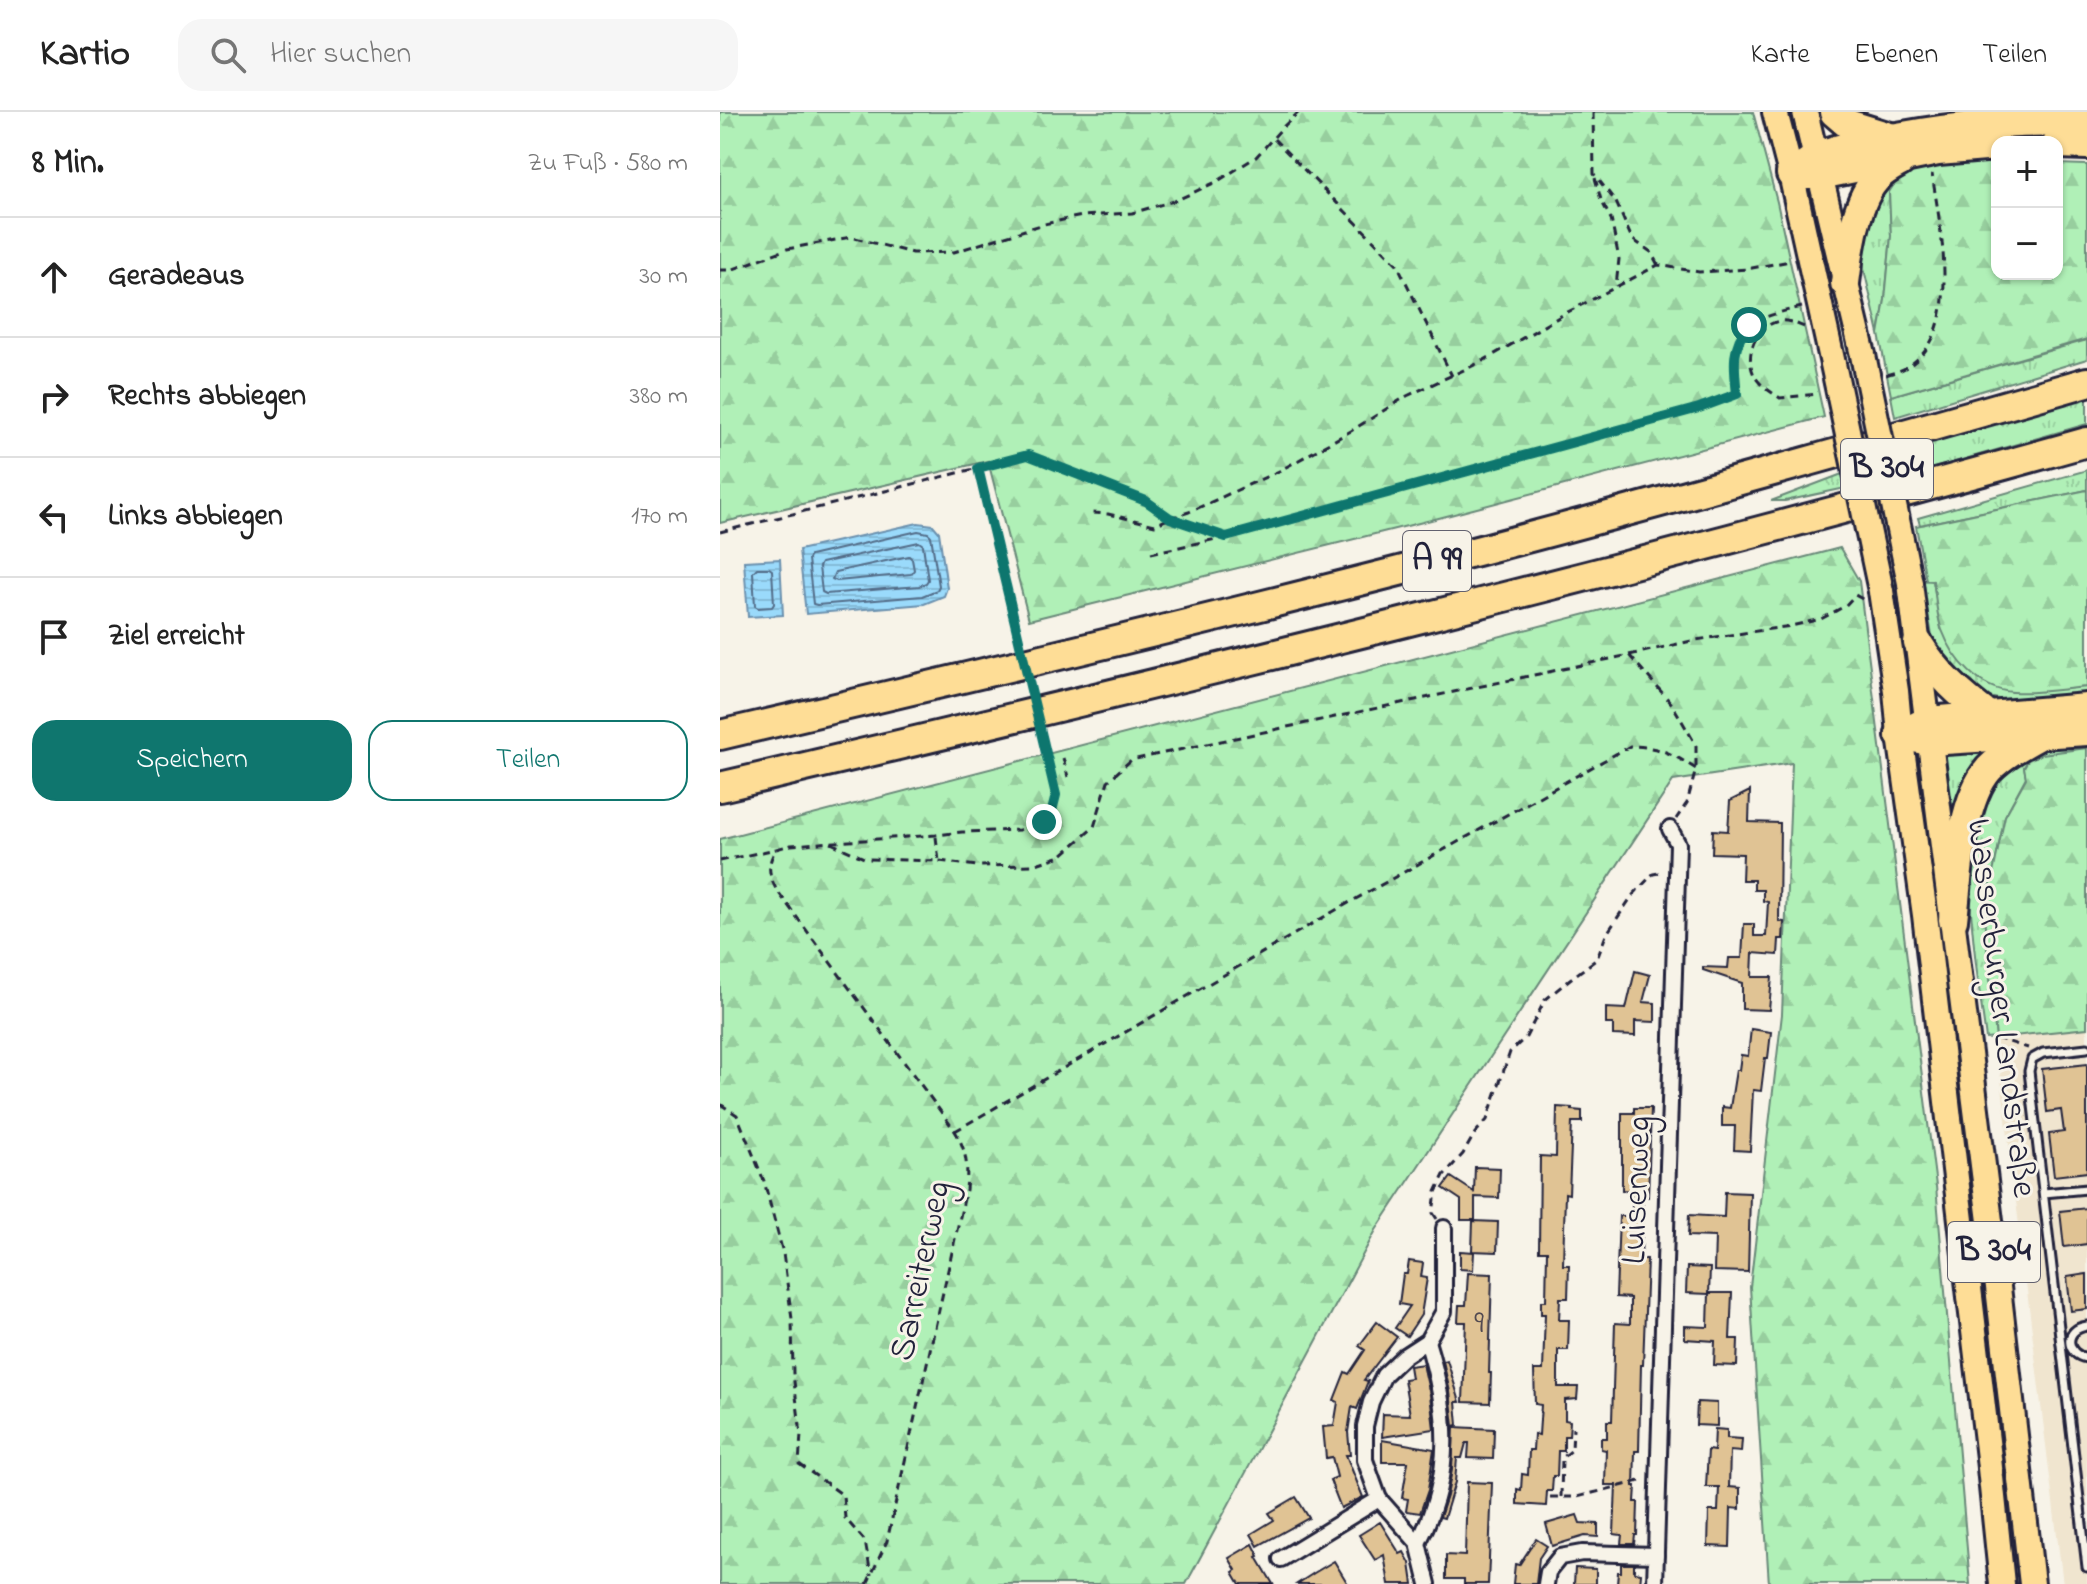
<!DOCTYPE html>
<html lang="de">
<meta charset="utf-8">
<style>
body{margin:0;font-family:"Indie Flower",sans-serif;background:#f6f6f6;color:#222}
.controls{position:absolute;right:24px;top:24px;display:grid;overflow:hidden;border-radius:16px;box-shadow:0 2px 6px #0004}
.controls button{width:72px;height:72px;display:grid;place-items:center;padding:0;border:0;border-bottom:2px solid #e0e0e0;background:#fff;color:#222;font:40px sans-serif}
.stop{position:absolute;width:24px;height:24px;margin:-18px;border:6px solid #0f766e;border-radius:50%;background:#fff}
.stop.end{background:#0f766e;border-color:#fff;box-shadow:0 2px 8px #0008}
.list{margin:0;padding:0;list-style:none}
h2{display:flex;justify-content:space-between;align-items:center;height:104px;margin:0;padding:0 32px;font-size:34px}
h2 small{font-size:26px;font-weight:400;color:#767676}
.list li{display:grid;grid-template-columns:52px 1fr auto;gap:24px;align-items:center;box-sizing:border-box;height:120px;padding:0 32px;border-top:2px solid #e0e0e0}
.list b{display:block;font-size:30px;white-space:nowrap}
.list em{font-size:26px;font-style:normal;color:#767676}
.actions{display:flex;gap:16px;padding:24px 32px}
.actions a{flex:1;padding:18px 0;border:2px solid #0f766e;border-radius:24px;text-align:center;font-size:28px;color:#0f766e}
.actions .main{background:#0f766e;color:#fff}
.icon{flex:none;width:44px;height:44px;fill:none;stroke:currentColor;stroke-width:2;stroke-linecap:round;stroke-linejoin:round}
.map{position:relative;flex:none;width:1367px;height:1472px;overflow:hidden}
header{display:flex;align-items:center;gap:48px;box-sizing:border-box;height:112px;padding:0 40px;background:#fff;border-bottom:2px solid #e0e0e0}
header strong{font-size:38px}
nav{display:flex;gap:44px;margin-inline-start:auto;font-size:28px}
.search{width:560px;height:72px;background:#f6f6f6;display:flex;align-items:center;gap:20px;box-sizing:border-box;padding:0 28px;border-radius:24px;color:#767676;font-size:30px}
main{display:flex}
aside{flex:1;background:#fff}
.map>svg:first-child{display:block}
</style>
<header>
<strong>Kartio</strong>
<div class="search"><svg class="icon" aria-label="search" viewBox="0 0 24 24"><circle cx="10" cy="10" r="6"/><path d="M15 15l6 6"/></svg>Hier suchen</div>
<nav><a>Karte</a><a>Ebenen</a><a>Teilen</a></nav>
</header>
<main>
<aside>
<h2>8 Min.<small>Zu Fuß · 580 m</small></h2>
<ul class="list">
<li><svg class="icon" aria-label="ahead" viewBox="0 0 24 24"><path d="M12 20V5M6 11l6-6 6 6"/></svg><div><b>Geradeaus</b></div><em>30 m</em></li>
<li><svg class="icon" aria-label="right" viewBox="0 0 24 24"><path d="M7 20v-9h11M14 6l5 5-5 5"/></svg><div><b>Rechts abbiegen</b></div><em>380 m</em></li>
<li><svg class="icon" aria-label="left" viewBox="0 0 24 24"><path d="M17 20v-9H6M10 6l-5 5 5 5"/></svg><div><b>Links abbiegen</b></div><em>170 m</em></li>
<li><svg class="icon" aria-label="arrive" viewBox="0 0 24 24"><path d="M6 21V4h12l-3 4 3 4H6"/></svg><div><b>Ziel erreicht</b></div></li>
</ul>
<div class="actions"><a class="main">Speichern</a><a>Teilen</a></div>
</aside>
<div class="map">
<svg width="1367" height="1472" viewBox="0 0 1367 1472">
<defs>
<pattern id="grass-tufts" width="24" height="20" patternUnits="userSpaceOnUse" patternTransform="scale(2)"><rect width="24" height="20" fill="#b0f0b7"/><path d="M3 7l-1-3M5 7V3M7 7l1-3M15 17l-1-3M17 17v-4M19 17l1-3" fill="none" stroke="#97ce9e"/></pattern>
<pattern id="forest-firs" width="22" height="20" patternUnits="userSpaceOnUse" patternTransform="scale(2)"><rect width="22" height="20" fill="#b0f0b7"/><path d="M5 1l3.5 6h-7zM16 11l3.5 6h-7z" fill="#97ce9e"/></pattern>
<pattern id="water-rules" width="6" height="5" patternUnits="userSpaceOnUse" patternTransform="scale(2)"><rect width="6" height="5" fill="#9adafb"/><path d="M0 2.5h6" fill="none" stroke="#84bbd8"/></pattern>
</defs>
<rect width="100%" height="100%" fill="#f7f3e8"/>
<filter id="ink" filterUnits="userSpaceOnUse"><feTurbulence type="fractalNoise" baseFrequency=".0125" numOctaves="2"/><feDisplacementMap in="SourceGraphic" scale="16" xChannelSelector="R" yChannelSelector="G"/><feConvolveMatrix kernelMatrix="1 2 1 2 8 2 1 2 1" color-interpolation-filters="sRGB"/></filter>
<g filter="url(#ink)">
<polygon fill="#f0e5cf" points="1367,916 1367,1472 1343,1472 1276,926"/>
<g fill="url(#grass-tufts)" stroke="#698979" stroke-width="2">
<polygon points="1185,56 1169,80 1171,124 1165,188 1159,222 1144,157 1142,124 1148,93"/>
<polygon points="1099,92 1138,262 1133,263 1114,180 1101,144 1089,95"/>
<polygon points="1367,228 1367,247 1175,305 1171,284"/>
<polygon points="1367,286 1367,312 1200,360 1065,389 1051,389 1196,334"/>
<polygon points="1367,358 1367,378 1200,413 1198,406"/>
<polygon points="1175,461 1195,579 1194,587 1189,579 1170,462"/>
<polygon points="1213,468 1221,517 1292,580 1367,575 1367,588 1288,589 1259,583 1242,572 1213,529 1202,469"/>
<path d="M1367 626V636L1304 655 1306 665 1285 704 1264 804 1276 926 1266 927C1257 857 1233 733 1270 671 1275 664 1305 640 1313 635 1324 629 1353 628 1367 626Z"/>
<polygon points="1287,630 1232,727 1220,636"/>
<polygon points="1200,659 1204,662 1304,1472 1283,1326 1263,1216 1198,668"/>
</g>
<g fill="url(#forest-firs)" stroke="#698979" stroke-width="2">
<polygon points="0,0 1033,0 1057,90 1104,305 715,407 309,508 268,349 0,411"/>
<polygon points="1226,49 1277,50 1277,162 1337,162 1337,52 1367,53 1367,227 1171,284 1159,222 1165,188 1171,124 1169,80 1185,56"/>
<path d="M1367 378V575C1343 577 1317 582 1293 580 1259 578 1233 547 1222 518 1216 503 1216 484 1213 469L1206 468 1196 414Z"/>
<polygon points="1120,436 1139,469 1216,1074 1250,1472 1049,1472 1030,1175 1062,902 1072,651 953,669 656,1118 466,1472 0,1472 0,727"/>
<polygon points="1367,636 1367,916 1276,926 1264,804 1285,704 1306,666 1304,655 1308,648 1322,642"/>
</g>
<g fill="url(#water-rules)" stroke="#6a90ae" stroke-width="2">
<polygon points="198,411 213,413 219,420 227,476 224,484 204,492 86,502 79,438"/>
<polygon points="60,447 63,503 28,505 24,449"/>
</g>
<g fill="none" stroke-linecap="round" stroke-linejoin="round">
<g stroke="#526c88" stroke-width="2">
<polygon points="198,419 208,421 211,424 219,474 217,478 202,484 97,493 93,492 88,447 90,444"/>
<polygon points="199,430 203,433 208,468 206,471 199,474 106,482 102,480 99,455 101,451"/>
<polygon points="189,444 192,447 194,458 191,462 117,469 112,467 115,460"/>
<polygon points="37,456 49,456 52,458 54,492 52,495 38,496 35,494 33,460"/>
</g>
</g>
<g fill="#e0c394" stroke="#22223b" stroke-width="2">
<polygon points="1030,679 1029,710 1060,711 1059,809 1064,810 1063,827 1059,827 1058,843 1033,841 1032,865 1052,865 1049,898 1022,897 1022,871 983,858 983,855 1008,856 1009,846 1022,846 1024,812 1034,812 1034,824 1046,824 1048,790 1043,789 1043,778 1034,778 1034,768 1022,768 1023,742 992,741 993,718 1008,719 1010,689"/>
<polygon points="915,859 930,863 923,890 935,891 935,910 915,909 915,924 893,923 893,912 886,912 886,896 906,897"/>
<polygon points="1031,917 1051,920 1048,946 1045,946 1041,979 1033,978 1030,1039 1014,1038 1015,1014 1002,1014 1002,995 1010,996 1016,958 1019,958 1021,943 1028,944"/>
<polygon points="1367,952 1367,1060 1334,1064 1329,1022 1344,1020 1341,998 1327,1000 1322,957"/>
<polygon points="837,995 852,996 852,998 862,999 862,1010 852,1010 849,1082 845,1081 843,1153 849,1153 848,1186 840,1186 839,1208 849,1208 848,1238 838,1238 838,1275 858,1275 857,1287 845,1288 845,1308 850,1309 849,1324 844,1324 844,1339 838,1339 837,1364 833,1364 832,1379 827,1379 826,1394 797,1392 797,1377 801,1378 802,1362 808,1363 809,1338 813,1338 814,1322 819,1323 821,1293 815,1292 814,1258 823,1258 825,1202 821,1202 821,1189 826,1189 827,1139 819,1139 820,1044 836,1045"/>
<polygon points="914,996 931,996 928,1085 923,1085 921,1147 927,1147 923,1253 921,1253 919,1339 915,1339 914,1374 916,1374 915,1390 918,1390 917,1423 915,1423 914,1432 901,1432 902,1423 894,1422 896,1373 885,1373 886,1338 881,1337 881,1326 887,1326 887,1309 892,1309 895,1211 910,1212 910,1186 896,1185 899,1104 912,1104 912,1079 902,1078 902,1001 914,1001"/>
<polygon points="755,1055 780,1056 779,1086 755,1085 755,1108 741,1108 741,1088 723,1076 731,1065 754,1080"/>
<polygon points="1005,1080 1030,1081 1028,1160 994,1159 995,1125 968,1124 969,1103 1004,1105"/>
<polygon points="1367,1096 1367,1132 1344,1135 1340,1099"/>
<polygon points="753,1109 778,1110 777,1140 752,1139"/>
<polygon points="740,1139 754,1140 753,1158 740,1157"/>
<polygon points="689,1149 703,1151 701,1165 707,1166 701,1203 687,1224 675,1216 690,1194 679,1192 683,1162 687,1162"/>
<polygon points="967,1155 990,1156 989,1182 966,1181"/>
<polygon points="748,1161 772,1162 769,1261 771,1261 770,1291 743,1290 746,1210 738,1210 739,1193 746,1193"/>
<polygon points="1367,1162 1367,1197 1351,1199 1347,1165"/>
<polygon points="989,1181 1012,1181 1010,1227 1018,1227 1017,1254 994,1253 995,1229 965,1227 965,1214 988,1215"/>
<polygon points="657,1210 677,1225 644,1268 648,1269 637,1297 632,1295 628,1320 630,1343 626,1343 643,1385 621,1396 610,1368 617,1365 612,1345 606,1346 603,1315 614,1314 618,1290 614,1288 625,1260 629,1262 645,1238 639,1234"/>
<polygon points="727,1248 740,1290 736,1290 738,1313 734,1314 730,1280 723,1249"/>
<polygon points="703,1252 710,1283 714,1317 662,1325 663,1302 690,1303 684,1267 691,1266 689,1254"/>
<polygon points="977,1290 997,1291 997,1314 976,1313"/>
<polygon points="734,1315 774,1317 773,1347 748,1346 749,1331 746,1331 742,1346 737,1346 735,1370 724,1406 720,1405 727,1384 732,1358"/>
<polygon points="995,1317 1007,1318 1007,1326 1022,1327 1021,1340 1010,1339 1009,1375 1020,1376 1020,1397 1011,1396 1010,1435 988,1434 989,1399 998,1399 999,1375 986,1375 988,1338 994,1339"/>
<polygon points="662,1328 714,1337 708,1378 700,1401 686,1399 688,1387 682,1386 688,1350 662,1350"/>
<polygon points="747,1370 772,1371 768,1472 744,1472 744,1467 726,1467 726,1443 745,1444"/>
<polygon points="576,1385 589,1406 538,1434 531,1422 554,1408 549,1401"/>
<polygon points="857,1403 860,1411 878,1412 878,1425 865,1424 832,1434 826,1412"/>
<polygon points="660,1410 680,1442 684,1440 690,1451 693,1472 669,1472 664,1443 655,1448 639,1423"/>
<polygon points="816,1427 827,1434 819,1446 816,1472 793,1472 795,1452 799,1453"/>
<polygon points="533,1432 539,1444 537,1445 553,1472 520,1472 513,1460 516,1458 509,1446"/>
<polygon points="614,1449 628,1472 577,1472 594,1461"/>
<polygon points="901,1452 914,1452 914,1460 921,1461 920,1472 897,1472 898,1460 901,1460"/>
<polygon points="855,1456 876,1457 876,1472 854,1472"/>
</g>
<g fill="none" stroke-linecap="round" stroke-linejoin="round">
<g stroke="#22223b" stroke-width="13">
<g id="service">
<polyline points="1367,936 1323,941 1312,947 1309,959 1367,1455"/>
<polyline points="1324,1081 1367,1077"/>
<path d="M1367 1214C1343 1217 1345 1243 1367 1246"/>
</g>
</g>
<g stroke="#22223b" stroke-width="20">
<g id="minor">
<path d="M698 1431C734 1363 729 1300 707 1229"/>
<polyline points="561,1447 659,1387"/>
<polyline points="708,1472 698,1431 659,1387 645,1348 645,1314 651,1290 664,1263 684,1244 707,1229 724,1199 724,1116"/>
<polyline points="826,1472 828,1460 840,1445 862,1441 936,1443"/>
<polyline points="935,1472 958,732 950,717"/>
</g>
</g>
<g stroke="#22223b" stroke-width="30">
<g id="primary">
<polyline points="1055,0 1071,62 1113,252"/>
<polyline points="1085,0 1143,243"/>
<polyline points="1190,471 1275,1149 1312,1472"/>
<polyline points="1161,479 1176,579 1180,623 1205,803 1269,1346 1282,1472"/>
</g>
</g>
<g stroke="#22223b" stroke-width="34">
<g id="motorway">
<polyline points="1114,0 1128,12 1170,25"/>
<polyline points="1337,32 1367,33"/>
<path d="M1071 62C1080 57 1088 50 1097 45 1116 36 1137 33 1157 29 1226 15 1297 7 1367 12"/>
<polyline points="1076,63 1100,63 1218,39 1277,34"/>
<path d="M1125 171C1129 140 1135 86 1159 64 1165 58 1173 54 1180 50"/>
<path d="M1198 531C1217 562 1241 584 1270 605"/>
<path d="M0 623C258 563 516 502 772 435 971 383 1169 327 1367 270"/>
<polyline points="1180,623 1207,609 1367,596"/>
<polyline points="1180,623 1209,629 1367,619"/>
<path d="M0 675C458 568 914 457 1367 330"/>
<path d="M1233 808C1238 766 1240 690 1269 657 1284 642 1303 632 1321 622"/>
</g>
</g>
<g stroke="#22223b" stroke-width="3" stroke-dasharray="8 6" stroke-linecap="butt">
<polyline points="873,0 874,62 896,90 912,127 931,140 938,153"/>
<polyline points="554,27 677,152 732,264"/>
<polyline points="875,66 881,88 891,107 899,147 896,174"/>
<polyline points="0,158 11,158 67,137 131,125 192,141 234,140 324,112 362,104 412,101 457,88 498,69 536,45 562,16 579,0"/>
<path d="M1084 215C1077 212 1068 208 1060 209 1033 213 1021 251 1039 270 1044 276 1053 281 1060 286L1098 282"/>
<path d="M1166 263C1177 260 1186 257 1194 250 1242 213 1220 114 1212 62"/>
<polyline points="258,356 308,343 426,389 450,406 435,413 388,402 371,401"/>
<polyline points="450,406 469,400 559,359 631,319 687,284 761,250 846,201 938,153 979,160 1027,157 1070,149"/>
<polyline points="450,406 503,424"/>
<polyline points="0,420 258,356 287,477"/>
<path d="M431 441 506 425 979 296 1017 282C1011 218 1020 209 1082 195"/>
<polyline points="909,543 976,528 1071,514 1101,507 1125,494 1135,483 1144,488"/>
<polyline points="343,646 348,665"/>
<polyline points="216,725 219,749"/>
<polyline points="111,731 146,747 219,749 257,754 313,753 341,744 374,715 388,669 411,648 909,543 952,592 976,633 976,657"/>
<polyline points="0,749 56,737"/>
<polyline points="1276,926 1308,936"/>
<polyline points="0,992 17,1003 44,1069 63,1141 72,1207 73,1262 81,1322 79,1352 123,1383 125,1406 145,1429 151,1463"/>
<path d="M235 1019 616 798 910 634C941 635 951 641 976 657L967 691 956 707"/>
<polyline points="717,1107 713,1101 716,1080 724,1063 743,1042 755,1021 767,1008 790,940 806,925 825,888 850,867 877,847 886,823 912,784 933,762 944,760"/>
<polyline points="830,1385 857,1385 924,1368"/>
<polyline points="841,1385 842,1346 852,1338 853,1316"/>
<path d="M147 1472 167 1429 246 1078C248 1055 247 1039 235 1019L56 777C48 761 47 752 56 737L71 733 216 723 242 720 299 718 324 710 332 699 336 683 332 669"/>
</g>
<use href="#service" stroke="#f7f3e8" stroke-width="7"/>
<use href="#minor" stroke="#f7f3e8" stroke-width="14"/>
<use href="#primary" stroke="#fedd96" stroke-width="24"/>
<use href="#motorway" stroke="#fedd96" stroke-width="28"/>
<g stroke="#22223b" stroke-width="30" stroke-linecap="butt">
<g id="primary-bridge">
<polyline points="1143,243 1190,471"/>
<polyline points="1113,252 1161,479"/>
</g>
</g>
<polyline stroke="#22223b" stroke-width="3" stroke-dasharray="8 6" stroke-linecap="butt" points="287,477 332,669"/>
<use href="#primary-bridge" stroke="#fedd96" stroke-width="24"/>
</g>
</g>
<g fill="none" stroke-linecap="round" stroke-linejoin="round" filter="url(#ink)">
<path stroke="#0f766e" stroke-width="10" d="M324 710 332 699 336 683 258 356 308 343 426 389 450 406 506 425 979 296 1017 282C1014 255 1011 234 1029 213"/>
</g>
<g text-anchor="middle" dominant-baseline="central" stroke-width="6" stroke-linejoin="round" paint-order="stroke">
<g font-size="32" fill="#524a51">
<text x="759" y="1212">9</text>
</g>
<g fill="#f7f3e8" stroke="#62616f" stroke-width="2">
<rect x="1121" y="327" width="92" height="60" rx="6"/>
<rect x="683" y="419" width="68" height="60" rx="6"/>
<rect x="1228" y="1110" width="92" height="60" rx="6"/>
</g>
<g font-size="34" font-weight="bold" fill="#22223b">
<text x="1167" y="357">B 304</text>
<text x="717" y="449">A 99</text>
<text x="1274" y="1140">B 304</text>
</g>
<g font-size="36" fill="#22223b" stroke="#f7f3e8">
<text transform="translate(1280 896) rotate(83)">Wasserburger Landstraße</text>
<text transform="translate(918 1078) rotate(-88)">Luisenweg</text>
<text transform="translate(202 1159) rotate(-78)">Sarreiterweg</text>
</g>
</g>
</svg>
<div class="controls">
<button>+</button>
<button>−</button>
</div>
<div class="stop" style="left:1029px;top:213px"></div>
<div class="stop end" style="left:324px;top:710px"></div>
</div>
</main>
